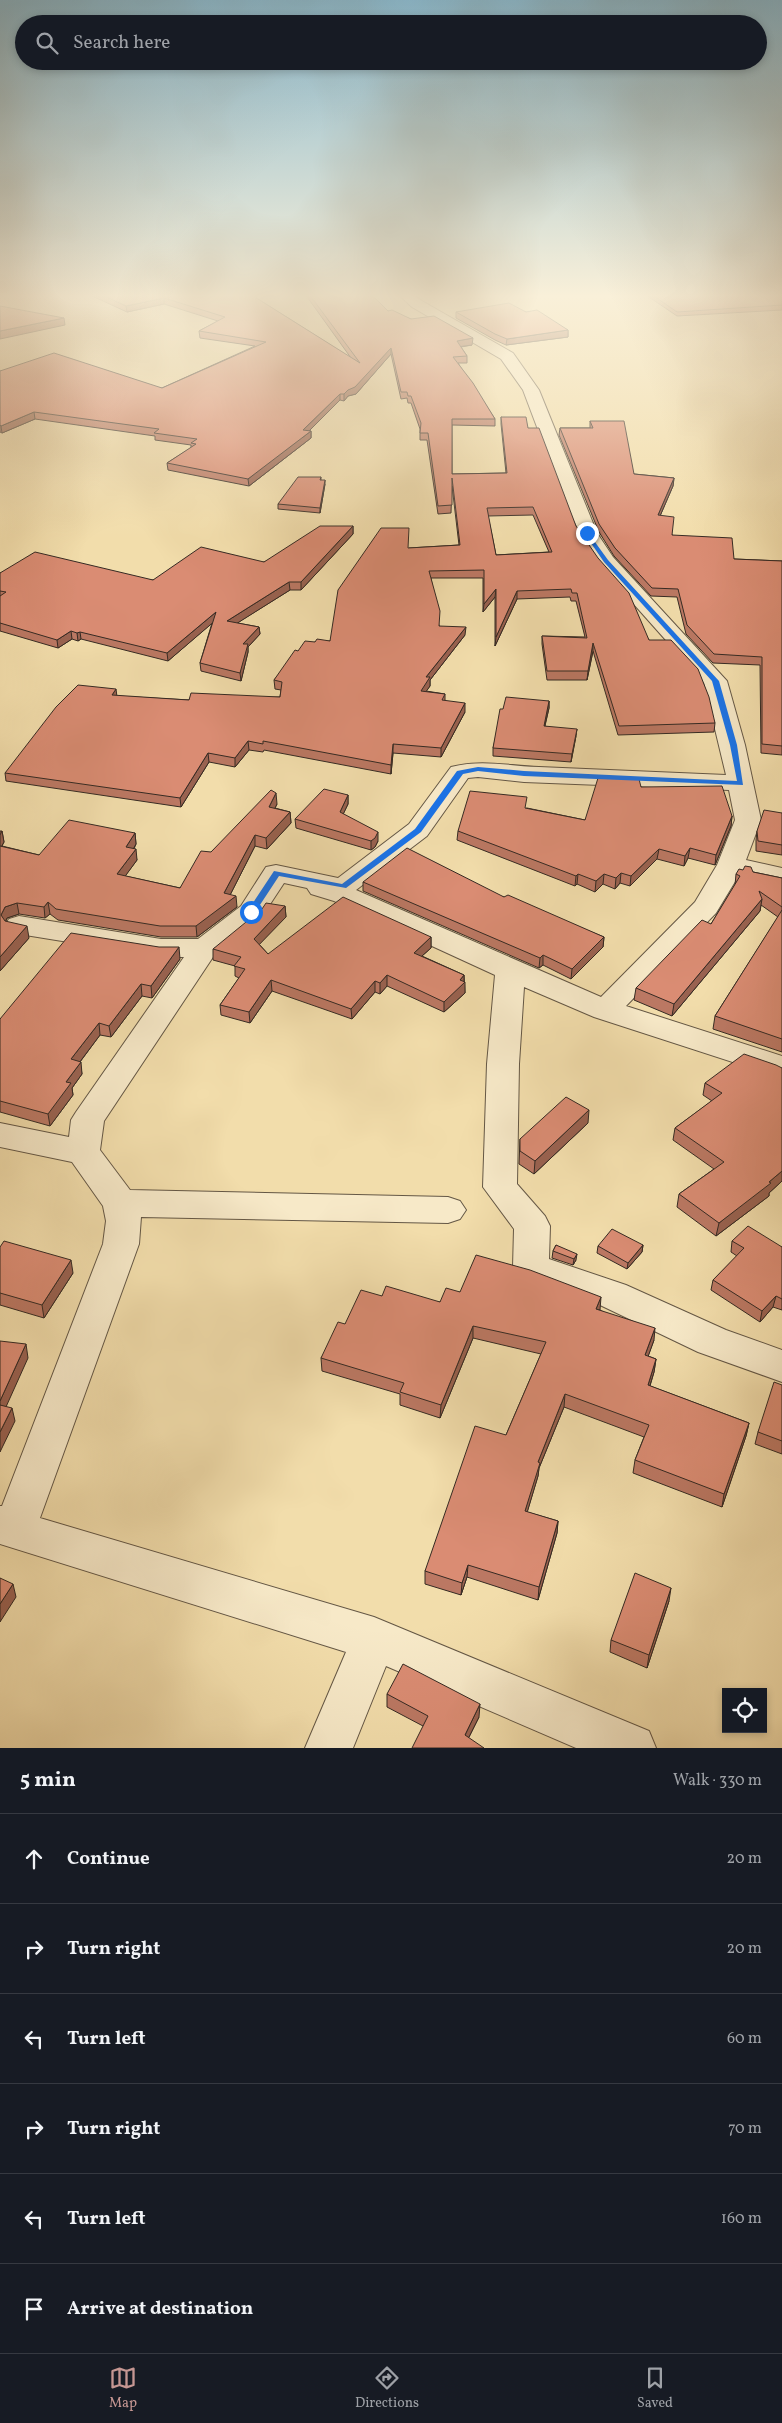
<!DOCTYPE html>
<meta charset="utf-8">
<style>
body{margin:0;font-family:Vollkorn,serif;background:#20242c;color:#f1f3f6}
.controls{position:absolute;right:15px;bottom:15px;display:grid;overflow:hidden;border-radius:0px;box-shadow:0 2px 8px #0003}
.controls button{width:45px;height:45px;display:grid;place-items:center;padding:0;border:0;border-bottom:1px solid #363941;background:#171b24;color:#f1f3f6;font:25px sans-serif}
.stop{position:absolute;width:15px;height:15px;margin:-11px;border:4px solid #1a73e8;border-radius:50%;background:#fff}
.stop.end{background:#1a73e8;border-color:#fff;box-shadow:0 1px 5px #0008}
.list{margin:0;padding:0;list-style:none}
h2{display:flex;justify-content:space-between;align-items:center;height:65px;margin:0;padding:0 20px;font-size:21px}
h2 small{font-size:16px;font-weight:400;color:#9ea1a6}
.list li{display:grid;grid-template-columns:32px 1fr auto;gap:15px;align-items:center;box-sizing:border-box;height:90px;padding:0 20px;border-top:1px solid #363941}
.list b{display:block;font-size:19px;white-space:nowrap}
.list em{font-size:16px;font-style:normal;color:#9ea1a6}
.icon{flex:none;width:28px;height:28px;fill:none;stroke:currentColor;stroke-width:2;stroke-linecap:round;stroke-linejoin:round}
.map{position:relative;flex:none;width:782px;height:1748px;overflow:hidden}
.search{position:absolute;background:#171b24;box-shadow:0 2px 8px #0003;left:15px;right:15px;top:15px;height:55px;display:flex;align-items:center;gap:12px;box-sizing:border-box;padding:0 18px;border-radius:28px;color:#9ea1a6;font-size:19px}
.sheet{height:605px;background:#171b24}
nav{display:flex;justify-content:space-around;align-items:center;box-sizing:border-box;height:70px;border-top:1px solid #363941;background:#171b24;font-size:14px;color:#9ea1a6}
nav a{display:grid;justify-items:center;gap:2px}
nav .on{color:#c59692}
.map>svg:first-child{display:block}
</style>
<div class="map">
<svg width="782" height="1748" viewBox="0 0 782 1748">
<rect width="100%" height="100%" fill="#f2ddab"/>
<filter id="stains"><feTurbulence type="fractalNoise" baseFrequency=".004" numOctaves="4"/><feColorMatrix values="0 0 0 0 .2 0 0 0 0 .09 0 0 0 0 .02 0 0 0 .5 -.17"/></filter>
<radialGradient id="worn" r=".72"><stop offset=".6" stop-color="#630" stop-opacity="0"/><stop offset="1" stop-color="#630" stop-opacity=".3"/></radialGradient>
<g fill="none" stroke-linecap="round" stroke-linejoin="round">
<g stroke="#645745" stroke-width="2">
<path id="minor" d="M398 294H413L422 301 513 353 539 390 597 533 613 557 727 681 745 745 761 820 746 860 782 868V884L739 875 716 913 626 1006 782 1056V1078L594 1017 524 987 519 1064 517 1184 545 1216 550 1226 549 1259 626 1285 726 1330 782 1350V1382L698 1352 600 1305 518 1277 513 1267 514 1229 483 1187 487 1064 495 975 334 901 311 894 307 888 284 883 261 918 215 954 104 1121 100 1150 130 1190 448 1197 460 1201 466 1210 460 1219 448 1223 141 1217 139 1244 40 1518 374 1617 649 1731 656 1748H576L386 1666 353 1748H305L346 1652 0 1544V1506H2L103 1244 106 1221 103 1206 72 1162 0 1147V1123L69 1137 71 1120 76 1112 184 957H161L19 934 9 931 5 925 9 919 19 916 161 939H198L241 906 266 867 276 865 338 878 409 824 451 767C482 759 508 766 539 767 601 770 664 772 726 775L704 683 599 565 577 533 523 390 501 359 412 307ZM478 777 524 782 729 790 735 820 717 865 695 902 601 997 356 890 427 836 468 778Z"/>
</g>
<use href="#minor" fill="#f7e9c8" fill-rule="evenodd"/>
</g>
<g fill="#bb7863" stroke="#352a23" fill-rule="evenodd">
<path d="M88 294H250L351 358 305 294H371L388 311 411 319 472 345 461 347 467 356V363H458L495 419V426L452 425V474L506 473 501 424V417L528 428 576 526 649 640 715 723 714 732 618 735 593 651 587 680H547L542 644V636L585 637 576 601H571L570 597 517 599 495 646V597L483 612V578H431L439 626 465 635 430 680V686L426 691 445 694V701L465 712 441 757 393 753 391 774 264 750 263 752 249 750 235 767 209 762 181 807 6 781 5 773 116 696 189 700 280 697 281 690 275 689 274 680 298 651 315 642 330 641 409 548 459 545 452 486 451 513 438 514 427 440H420V429L411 403H408L407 398 401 399 391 354 356 394 348 396 344 401 340 400 309 431H311V438L249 486 168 470 167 463 191 448V445L155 440V436L35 419 2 433 0 432V371L162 388 255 346 200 338 199 331 218 321 164 304 127 312ZM533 515 549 552 496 555 488 516Z"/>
<polygon points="649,294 782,294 782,310 677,316 649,297"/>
<polygon points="456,312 526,312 568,330 568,337 506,345 495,340 456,318"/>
<polygon points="590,421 634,474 674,478 673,486 660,516 672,535 734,559 782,561 782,755 761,753 760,665 713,663 686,634 677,597 651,596 614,556 599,532 559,435 560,428 590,428"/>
<polygon points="321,477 321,480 325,484 320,513 278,509 278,504"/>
<polygon points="353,526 353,534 301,590 290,590 237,623 259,627 260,634 248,647 248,652 241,681 201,671 200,663 212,623 168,661 81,639 78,641 72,639 58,648 0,631 0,573 153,580 264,562"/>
<polygon points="549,701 549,708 545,726 576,736 571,762 493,756 493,748 503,709"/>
<polygon points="641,787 732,816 731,826 715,865 688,858 684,866 657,859 630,886 620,883 615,889 603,884 595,892 577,884 575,886 457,840 458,831 527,808 585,820"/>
<polygon points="348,795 348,804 343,814 378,841 375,847 371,850 296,828 295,819"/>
<polygon points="277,804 275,808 290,812 291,823 267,849 255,846 230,895 237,907 197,937 161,937 58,920 50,914 45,918 19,914 7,918 6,921 29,938 0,971 0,831 2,831 4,842 2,846 39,855 135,833 136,844 134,849 137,860 125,876 180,888 211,852"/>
<polygon points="782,813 782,855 756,851 756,840 757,831"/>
<polygon points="753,872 782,878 782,1052 713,1029 715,1016 778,917 761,905 760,911 672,1016 634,1000 636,988 711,924 735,885 736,874"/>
<polygon points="363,882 504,897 604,937 603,947 571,979 543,965 539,968 363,891"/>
<polygon points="285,906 286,917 259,944 268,954 431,937 431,948 422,956 464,975 465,993 444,1012 387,986 380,994 375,992 352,1019 272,991 250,1023 221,1015 220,1005 239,978 235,976 235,966 213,960 213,949"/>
<polygon points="180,959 152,998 142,996 111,1037 100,1035 80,1062 82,1074 72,1088 73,1095 50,1126 0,1112 0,1019"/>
<polygon points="782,1068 782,1181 769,1193 769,1196 716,1236 677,1207 679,1194 714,1169 673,1140 675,1128 712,1101 703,1095 705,1083"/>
<polygon points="588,1123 534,1174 519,1164 520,1139"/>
<polygon points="732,1241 782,1247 782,1310 773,1307 760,1322 711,1290 713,1280 737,1256 731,1252"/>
<polygon points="556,1245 576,1260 573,1265 552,1258 553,1251"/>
<polygon points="643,1245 642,1252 627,1269 597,1253 598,1246"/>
<polygon points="0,1247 73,1273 44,1318 0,1305"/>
<polygon points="460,1292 600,1310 654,1340 648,1356 656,1359 654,1372 650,1386 749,1423 746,1436 722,1507 633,1473 635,1460 644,1437 564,1407 539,1468 538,1476 527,1512 558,1521 557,1533 538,1600 467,1577 461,1595 425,1584 425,1571 506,1435 541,1354 473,1338 440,1418 400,1405 400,1394 322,1371 321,1358 345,1324 382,1296 440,1302"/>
<polygon points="782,1385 782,1454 755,1444 758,1432"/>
<polygon points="669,1601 647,1668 610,1652 611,1640"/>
<polygon points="387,1694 479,1717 469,1737 423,1726 387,1707"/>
</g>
<g fill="#996250" stroke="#352a23">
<polygon points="164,298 164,304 127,312 126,306"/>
<polygon points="64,318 65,325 0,339 0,331"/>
<polygon points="568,330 568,337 506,345 507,339"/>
<polygon points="473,338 472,345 457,347 457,341"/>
<polygon points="391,348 391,354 356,394 348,396 344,401 344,394 348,390"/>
<polygon points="340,394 340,400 303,437 311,431 311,438 249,486 248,479 303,430"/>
<polygon points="34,412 35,419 2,433 1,426"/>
<polygon points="674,478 673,486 657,523 658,515"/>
<polygon points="325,480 325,484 320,513 320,508"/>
<polygon points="353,526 353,534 301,590 301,582"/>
<polygon points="289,582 290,590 228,629 227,621"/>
<polygon points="496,589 495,597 483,612 484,604"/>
<polygon points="517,591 517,599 495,646 496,637"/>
<polygon points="216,612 216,620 168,661 167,653"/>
<polygon points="259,627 260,634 248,647 248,652 241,681 240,673 243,644"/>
<polygon points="466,627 465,635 430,680 430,686 421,699 421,691 426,677"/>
<polygon points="71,631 72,639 58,648 57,640"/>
<polygon points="80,632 81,639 78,641 77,633"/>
<polygon points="593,643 593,651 587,680 588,671"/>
<polygon points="116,689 117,697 112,695"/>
<polygon points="549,701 549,708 543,733 544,726"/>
<polygon points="465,703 465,712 441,757 441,748"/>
<polygon points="577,729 576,736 571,762 572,754"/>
<polygon points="248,741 249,750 235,767 235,758"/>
<polygon points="393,744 393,753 391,774 391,765"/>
<polygon points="208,753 209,762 181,807 180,798"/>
<polygon points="276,793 277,804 270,818 269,807"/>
<polygon points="348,795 348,804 340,821 340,812"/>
<polygon points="290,812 291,823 267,849 266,838"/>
<polygon points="732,816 731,826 715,865 716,855"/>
<polygon points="2,831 4,842 0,849 0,835"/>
<polygon points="378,832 378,841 375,847 371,850 371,841"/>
<polygon points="135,833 136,844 128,858 126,847"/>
<polygon points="255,835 255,846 226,903 236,896 237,907 197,937 196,926 224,893"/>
<polygon points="690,848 688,858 684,866 685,856"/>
<polygon points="136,849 137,860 118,886 117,874"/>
<polygon points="659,849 657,859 630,886 631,876"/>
<polygon points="621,873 620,883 615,889 616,878"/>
<polygon points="578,874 577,884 575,886 576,876"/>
<polygon points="604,874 603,884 595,892 596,881"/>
<polygon points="762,899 760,911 672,1016 674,1004"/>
<polygon points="48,902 50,914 45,918 44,907"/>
<polygon points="17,903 19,914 7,918 3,926 1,915 5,907"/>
<polygon points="285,906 286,917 255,949 254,939"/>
<polygon points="27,926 29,938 0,971 0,957"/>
<polygon points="431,937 431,948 414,963 414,953"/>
<polygon points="604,937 603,947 571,979 572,969"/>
<polygon points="179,947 180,959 152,998 151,986"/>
<polygon points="543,955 543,965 539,968 540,958"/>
<polygon points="387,975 387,986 380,994 380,983"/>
<polygon points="464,975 464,983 465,982 465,993 444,1012 444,1002 460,980"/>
<polygon points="271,980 272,991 250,1023 249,1012"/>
<polygon points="375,981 375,992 352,1019 351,1009"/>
<polygon points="141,984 142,996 111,1037 109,1026"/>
<polygon points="99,1023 100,1035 73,1071 71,1059"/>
<polygon points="81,1062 82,1074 72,1088 73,1095 50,1126 48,1114 66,1082"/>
<polygon points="589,1110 588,1123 534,1174 535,1161"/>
<polygon points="782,1171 782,1181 769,1193 769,1196 716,1236 719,1223 769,1182"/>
<polygon points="643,1245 642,1252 627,1269 628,1263"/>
<polygon points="577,1254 576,1260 573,1265 574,1259"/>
<polygon points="71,1260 73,1273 44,1318 42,1305"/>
<polygon points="776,1296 773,1307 760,1322 762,1311"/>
<polygon points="601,1297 600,1310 596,1309"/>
<polygon points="473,1326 473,1338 440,1418 441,1405"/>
<polygon points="655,1328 654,1340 644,1368 645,1355"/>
<polygon points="26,1344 28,1358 1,1418 0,1412 0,1401"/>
<polygon points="656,1359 654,1372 646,1398 648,1385"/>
<polygon points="565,1394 564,1407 539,1468 538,1476 524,1523 525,1511 538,1462"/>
<polygon points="12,1408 15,1421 0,1452 0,1432"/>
<polygon points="749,1423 746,1436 722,1507 724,1494"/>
<polygon points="558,1521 557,1533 538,1600 539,1587"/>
<polygon points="468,1565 467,1577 461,1595 462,1583"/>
<polygon points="13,1584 16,1597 0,1622 0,1604"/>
<polygon points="671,1588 669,1601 647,1668 649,1655"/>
<polygon points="480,1704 479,1717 464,1747 465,1735"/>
</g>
<g fill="#da8c73" stroke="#352a23" fill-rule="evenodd">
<path d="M100 294H250L360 363 309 294H371L388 311 392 310 411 319 434 316 473 338 457 341 467 356 453 357 473 383 495 419H452V474L507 473 501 417H526L528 428H539L576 526 598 558 629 593 649 640H671L698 669 709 697 715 723 619 726 593 643 588 671H547L542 636 587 638 577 593H572L571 589 517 591 496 637V589L484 604V570L429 571 440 611 439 626 466 627 426 677H430L421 691 445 694 442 700 465 703 441 748 393 744 391 765 263 741V744L248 741 235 758 208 753 180 798 5 773 56 707 78 685 116 689 112 695 189 700 191 693 280 697 282 682 274 680 295 650 298 651 305 641 315 642 317 639 330 641 338 590 381 528H409L408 548 460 545 452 478V505L438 506 428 433H420L421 423 411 396H408L407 392H401L391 348 355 387 348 390 344 394H340L303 430 311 431 248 479 167 463 196 444 191 443 197 439 154 433 159 429 34 412 1 426 0 425V371L54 353 162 388 266 342 199 331 225 317 164 298 126 306ZM533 507 552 552 496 555 487 508Z"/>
<polygon points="651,294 782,294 782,305 677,312"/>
<polygon points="509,303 526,312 537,310 568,330 507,339 495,334 456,312"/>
<polygon points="0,306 64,318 0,331"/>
<polygon points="590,421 624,421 634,474 674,478 658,515 674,517 672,535 732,538 734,559 782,561 782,746 762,744 762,657 714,654 687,625 678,589 652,588 615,548 599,524 560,428 593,428"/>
<polygon points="298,477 321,477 320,480 325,480 320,508 278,504"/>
<polygon points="320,526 353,526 301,582 289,582 227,621 259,627 243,644 248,644 240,673 200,663 216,612 167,653 80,632 77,633 71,631 57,640 0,623 0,596 6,592 0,591 0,573 35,552 153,580 201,547 264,562"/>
<polygon points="506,697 549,701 544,726 577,729 572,754 493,748 500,709 503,709"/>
<polygon points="598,778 639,779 641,787 722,786 732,816 716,855 690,848 685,856 659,849 631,876 621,873 616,878 604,874 596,881 578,874 576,876 458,831 470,791 527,797 525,808 585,820"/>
<polygon points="324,789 348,795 340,812 378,832 375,838 371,841 295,819"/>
<polygon points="271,790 276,793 269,807 290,812 266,838 255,835 224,893 236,896 196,926 160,926 56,909 48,902 44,907 17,903 5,907 1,915 5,921 27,926 0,957 0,846 39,855 69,820 135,833 126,847 136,849 117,874 180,888 201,851 211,852"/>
<polygon points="764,810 782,813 782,845 758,841 757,831"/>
<polygon points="407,848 504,897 508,895 604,937 572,969 543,955 540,958 363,882"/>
<polygon points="745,866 751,867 753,872 782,878 782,907 759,891 762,899 674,1004 636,988 702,920 711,924 740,876 736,874 739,869 743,870"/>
<polygon points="343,897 431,937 414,953 464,975 460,980 465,982 444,1002 387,975 380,983 375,981 351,1009 271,980 249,1012 220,1005 245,969 234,966 241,957 213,949 262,909 266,903 285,906 254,939 268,954"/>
<polygon points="782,910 782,1039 715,1016"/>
<polygon points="71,933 159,947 179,947 151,986 141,984 109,1026 99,1023 71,1059 81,1062 66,1082 71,1083 48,1114 0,1101 0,1019"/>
<polygon points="744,1054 776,1065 782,1068 782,1171 769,1182 771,1183 719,1223 679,1194 724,1162 675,1128 722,1093 705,1083"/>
<polygon points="566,1097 589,1110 535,1161 520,1151 520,1139"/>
<polygon points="748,1226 782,1247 782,1299 776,1296 762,1311 713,1280 744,1248 732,1241"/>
<polygon points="612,1229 643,1245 628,1263 598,1246"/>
<polygon points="4,1241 71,1260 42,1305 0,1293 0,1247"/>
<polygon points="556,1245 577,1254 574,1259 553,1251"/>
<polygon points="476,1255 530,1270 601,1297 596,1309 655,1328 645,1355 656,1359 648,1385 749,1423 724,1494 635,1460 649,1425 565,1394 538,1462 540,1463 525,1511 558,1521 539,1587 468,1565 462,1583 425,1571 475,1426 506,1435 546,1342 473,1326 441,1405 400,1392 404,1383 321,1358 338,1322 345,1324 361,1290 382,1296 386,1286 440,1302 446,1288 460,1292"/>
<polygon points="0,1341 26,1344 0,1401"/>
<polygon points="774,1382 782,1385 782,1441 758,1432"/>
<polygon points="0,1405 12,1408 0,1432"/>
<polygon points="635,1573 671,1588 649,1655 611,1640"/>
<polygon points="0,1578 13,1584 0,1604"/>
<polygon points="403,1664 480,1704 465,1735 484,1748 412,1748 428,1716 387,1694"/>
</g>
<linearGradient id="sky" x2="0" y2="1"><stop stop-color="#89b8cd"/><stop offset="0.55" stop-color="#f9f0d9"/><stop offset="1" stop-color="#f9f0d9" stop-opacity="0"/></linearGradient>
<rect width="782" height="538" fill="url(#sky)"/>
<polygon fill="#1a73e8" points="587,531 608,560 719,681 737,745 743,785 524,776 478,771 463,774 421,832 346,888 279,876 254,914 248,914 247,912 274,871 342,884 415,829 457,771 478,767 524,771 737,781 730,745 712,681 604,562 584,533"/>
<rect width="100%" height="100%" filter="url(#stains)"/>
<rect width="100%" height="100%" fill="url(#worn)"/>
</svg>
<div class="controls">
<button><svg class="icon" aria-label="locate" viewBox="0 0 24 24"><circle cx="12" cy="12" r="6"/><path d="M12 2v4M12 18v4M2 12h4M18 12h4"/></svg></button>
</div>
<div class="stop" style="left:251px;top:912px"></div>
<div class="stop end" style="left:587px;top:533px"></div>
<div class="search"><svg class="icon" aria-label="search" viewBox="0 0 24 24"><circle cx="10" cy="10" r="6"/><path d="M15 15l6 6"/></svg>Search here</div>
</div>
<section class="sheet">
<h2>5 min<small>Walk · 330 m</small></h2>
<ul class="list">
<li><svg class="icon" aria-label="ahead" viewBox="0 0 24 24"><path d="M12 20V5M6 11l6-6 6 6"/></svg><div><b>Continue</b></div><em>20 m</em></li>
<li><svg class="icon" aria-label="right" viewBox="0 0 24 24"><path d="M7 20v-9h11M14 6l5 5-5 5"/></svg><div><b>Turn right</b></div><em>20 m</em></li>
<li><svg class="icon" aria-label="left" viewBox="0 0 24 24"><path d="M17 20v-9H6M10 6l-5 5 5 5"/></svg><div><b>Turn left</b></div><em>60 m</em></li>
<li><svg class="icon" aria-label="right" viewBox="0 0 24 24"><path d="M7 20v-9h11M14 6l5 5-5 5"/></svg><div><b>Turn right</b></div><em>70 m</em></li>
<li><svg class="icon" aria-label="left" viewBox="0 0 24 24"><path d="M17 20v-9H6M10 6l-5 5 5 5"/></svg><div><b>Turn left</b></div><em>160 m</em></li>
<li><svg class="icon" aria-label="arrive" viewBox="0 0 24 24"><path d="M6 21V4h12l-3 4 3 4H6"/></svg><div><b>Arrive at destination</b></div></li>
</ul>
</section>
<nav>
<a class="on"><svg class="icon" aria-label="map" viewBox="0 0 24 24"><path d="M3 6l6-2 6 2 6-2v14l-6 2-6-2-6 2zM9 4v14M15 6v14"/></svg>Map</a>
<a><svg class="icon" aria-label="directions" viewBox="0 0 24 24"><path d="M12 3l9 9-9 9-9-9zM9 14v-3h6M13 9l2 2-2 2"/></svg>Directions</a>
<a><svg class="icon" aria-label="saved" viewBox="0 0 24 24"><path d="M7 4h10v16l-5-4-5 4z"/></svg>Saved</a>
</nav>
